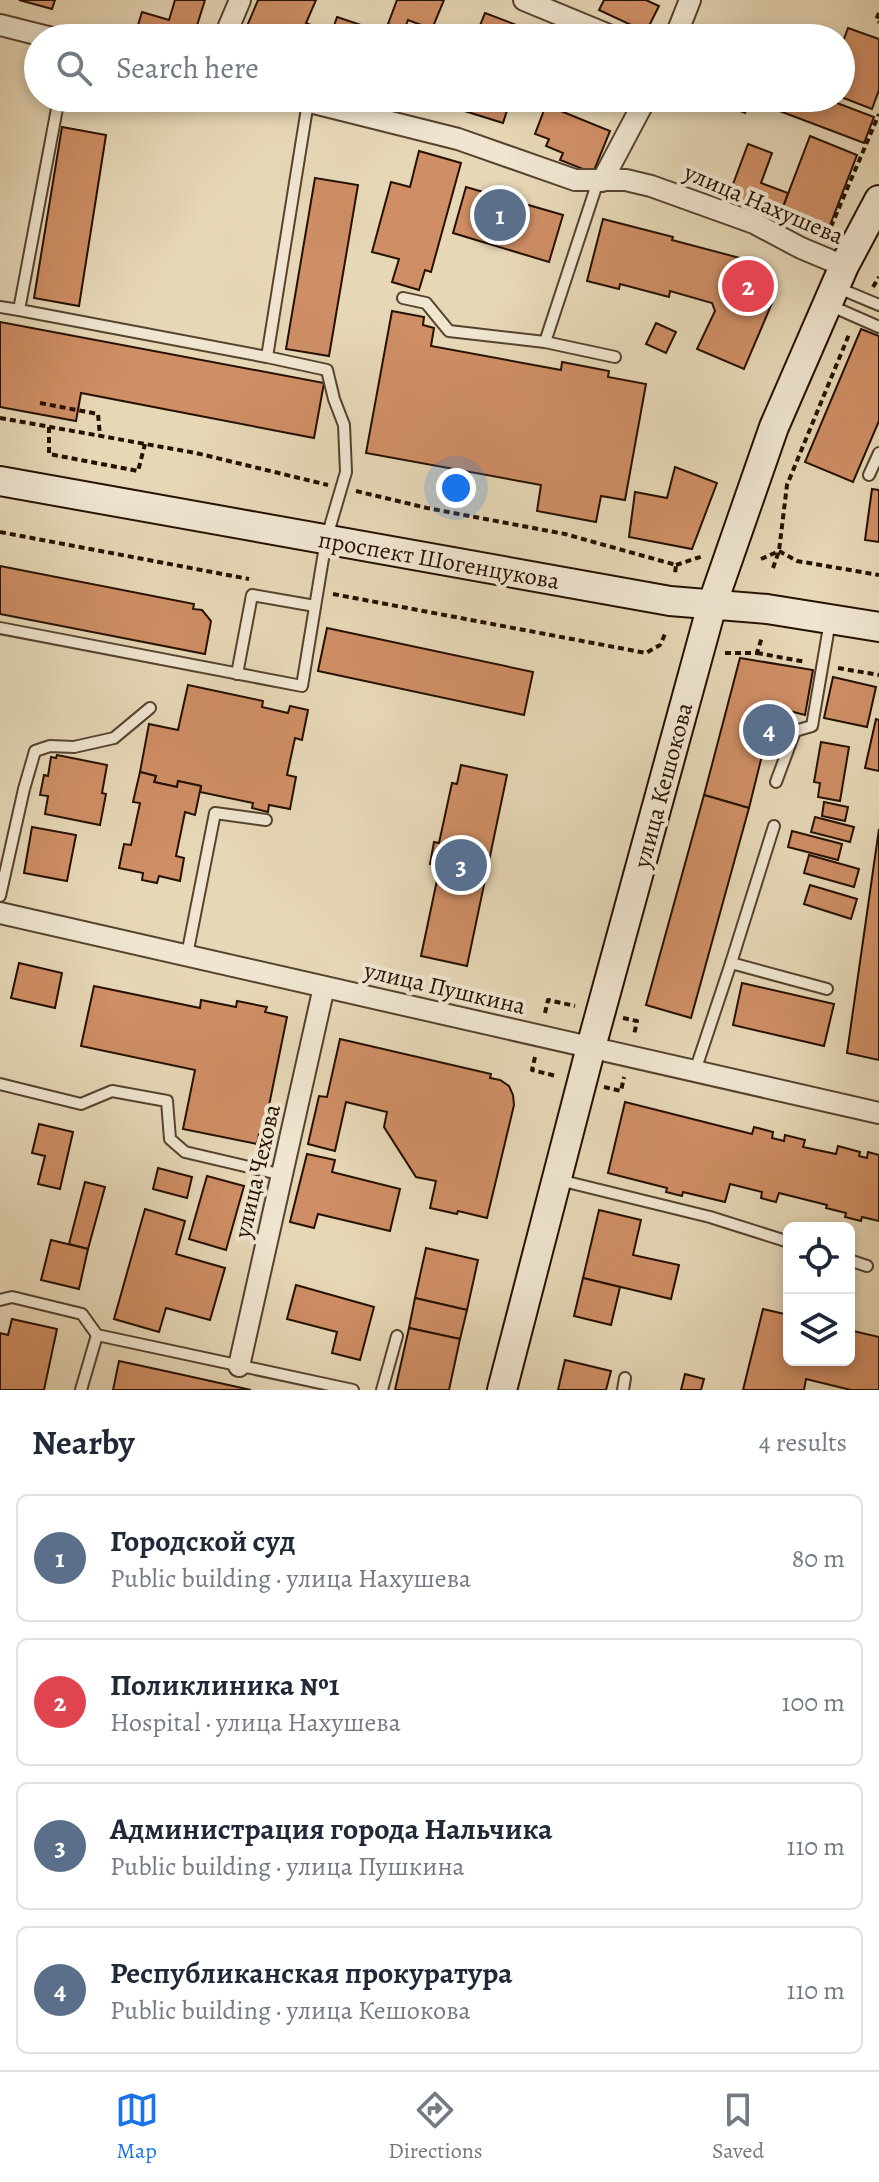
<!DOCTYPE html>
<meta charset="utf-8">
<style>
body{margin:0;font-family:Alegreya,serif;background:#f6f6f7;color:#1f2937}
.controls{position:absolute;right:24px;bottom:24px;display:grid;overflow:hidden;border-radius:12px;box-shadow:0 4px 12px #0003}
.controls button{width:72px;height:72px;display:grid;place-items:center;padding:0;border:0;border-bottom:2px solid #e0e1e3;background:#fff;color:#1f2937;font:40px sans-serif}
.you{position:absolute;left:456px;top:488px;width:28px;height:28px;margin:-20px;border:6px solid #fff;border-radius:50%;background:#1a73e8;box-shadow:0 0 0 12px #1a73e833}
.badge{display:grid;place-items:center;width:52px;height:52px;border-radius:50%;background:#1a73e8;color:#fff;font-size:26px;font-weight:700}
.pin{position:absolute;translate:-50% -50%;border:4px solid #fff;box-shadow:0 2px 8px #0006}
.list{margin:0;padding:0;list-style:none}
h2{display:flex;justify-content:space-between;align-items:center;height:104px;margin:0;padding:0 32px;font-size:34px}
h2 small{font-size:26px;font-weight:400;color:#747a83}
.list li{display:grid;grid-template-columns:52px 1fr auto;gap:24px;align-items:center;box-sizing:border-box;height:128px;margin:0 16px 16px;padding:0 16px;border:2px solid #e0e1e3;border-radius:12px}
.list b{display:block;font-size:30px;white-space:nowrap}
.list p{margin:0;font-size:26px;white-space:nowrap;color:#747a83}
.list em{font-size:26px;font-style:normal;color:#747a83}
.icon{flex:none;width:44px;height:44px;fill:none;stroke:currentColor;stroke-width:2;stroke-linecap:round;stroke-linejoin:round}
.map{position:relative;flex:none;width:879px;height:1390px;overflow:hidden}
.search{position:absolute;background:#fff;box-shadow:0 4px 12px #0003;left:24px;right:24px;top:24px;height:88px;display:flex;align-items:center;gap:20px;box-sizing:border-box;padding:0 28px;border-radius:44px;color:#747a83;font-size:30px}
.sheet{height:680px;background:#fff}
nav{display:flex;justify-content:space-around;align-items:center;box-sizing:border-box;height:112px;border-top:2px solid #e0e1e3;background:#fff;font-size:22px;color:#747a83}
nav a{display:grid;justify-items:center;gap:4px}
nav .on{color:#1a73e8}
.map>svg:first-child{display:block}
</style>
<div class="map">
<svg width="879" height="1390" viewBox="0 0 879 1390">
<rect width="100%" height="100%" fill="#e6d7b6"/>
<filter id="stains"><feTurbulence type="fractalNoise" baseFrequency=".0025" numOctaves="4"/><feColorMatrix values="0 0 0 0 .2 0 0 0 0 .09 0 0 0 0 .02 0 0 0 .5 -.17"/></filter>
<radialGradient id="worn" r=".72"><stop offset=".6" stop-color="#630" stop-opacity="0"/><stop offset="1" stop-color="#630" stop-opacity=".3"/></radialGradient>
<g fill="#cf8e65" stroke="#261000" stroke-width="2">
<polygon points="19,0 55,0 52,9"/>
<polygon points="175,0 205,0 193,38 178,38 138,25 142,12 169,20"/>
<polygon points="258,0 316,0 306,23 329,33 327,38 242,38"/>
<polygon points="397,0 444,0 432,29 408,20 404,31 388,24"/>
<polygon points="604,0 646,0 659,6 646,32 599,10"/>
<polygon points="485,13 527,29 523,38 475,38"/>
<polygon points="337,17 388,34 386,38 330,38"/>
<polygon points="848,28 879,39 879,90 872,109 841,97 841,86 851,60 841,56 841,47"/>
<polygon points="397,98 438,98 436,108"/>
<polygon points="458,98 511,98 503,123 455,108"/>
<polygon points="582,98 615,98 611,109"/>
<polygon points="709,98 751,98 745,113"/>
<polygon points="763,98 824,98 874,117 864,143 761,104"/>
<polygon points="546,105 610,131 593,173 560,160 563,153 546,146 549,139 535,134"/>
<polygon points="62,127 106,135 79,306 34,298"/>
<polygon points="810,136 857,155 827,233 780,215"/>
<polygon points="748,144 772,153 761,183 788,193 780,215 729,195"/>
<polygon points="419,151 461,163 431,272 425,270 419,290 392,282 399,259 372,252 391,182 410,187"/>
<polygon points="315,178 358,185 329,356 286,349"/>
<polygon points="466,187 563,215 549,262 453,233"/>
<polygon points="603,219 673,237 672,240 755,262 754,266 765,271 772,279 774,289 769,302 772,303 744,369 697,349 715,311 712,303 670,291 669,297 620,284 619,289 587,281"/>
<polygon points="392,311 424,317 423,325 434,328 431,346 561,370 562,362 609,371 608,377 646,384 625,500 601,496 596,522 537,511 541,485 366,453"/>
<polygon points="0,322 324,383 314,438 81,393 76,421 0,407"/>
<polygon points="656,323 676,332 666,353 646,344"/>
<polygon points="861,329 879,336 879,421 853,482 805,462"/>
<polygon points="675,467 717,483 692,549 629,537 635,492 667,498"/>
<polygon points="872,489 879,490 879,542 865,540"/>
<polygon points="0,566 194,604 193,609 202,610 211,621 205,654 0,614"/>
<polygon points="327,628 533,672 524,715 318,671"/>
<polygon points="740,658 813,670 805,715 774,707 749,808 704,795"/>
<polygon points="833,677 876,687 867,727 824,718"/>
<polygon points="188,685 263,701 262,707 288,713 290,706 308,710 302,740 295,738 287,775 296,777 290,809 269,805 268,812 252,808 253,803 200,792 201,786 178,781 177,787 154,782 156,776 140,772 149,724 178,730"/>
<polygon points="876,719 879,720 879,771 865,768"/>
<polygon points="821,742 849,747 840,801 818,797 820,783 814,782"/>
<polygon points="57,755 107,765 102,793 106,794 100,825 45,814 48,796 40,795 44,775 48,776 51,757 56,758"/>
<polygon points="461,765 507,775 467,966 421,956 440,866 430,864 434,842 439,843 452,783 457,784"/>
<polygon points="140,772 156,776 154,782 177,787 178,781 201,786 195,815 185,812 176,856 184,858 180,881 159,876 157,883 142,880 143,873 119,868 124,844 131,845 140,803 133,802"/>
<polygon points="704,795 749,808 691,1018 646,1005"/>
<polygon points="824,802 848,807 845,821 822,816"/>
<polygon points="815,817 854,827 850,842 811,832"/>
<polygon points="32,827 76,835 67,881 24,873"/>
<polygon points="879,829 879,1060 847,1053"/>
<polygon points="792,831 842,844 838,860 788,847"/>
<polygon points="809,855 859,869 854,887 804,873"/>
<polygon points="810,885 857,899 851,919 804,904"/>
<polygon points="19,963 62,973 55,1008 11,998"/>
<polygon points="742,983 834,1004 824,1046 733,1025"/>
<polygon points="94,986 200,1008 201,1000 236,1007 237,1001 267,1007 265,1012 287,1017 263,1135 259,1134 257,1144 183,1129 195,1070 81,1046"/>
<polygon points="340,1039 491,1074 490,1078 500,1080 509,1086 513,1095 514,1105 487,1218 458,1211 457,1214 430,1208 436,1181 416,1177 384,1127 387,1112 346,1102 335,1151 308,1144 319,1096 327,1097"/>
<polygon points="625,1102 752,1134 754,1127 773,1132 772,1138 784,1141 785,1135 805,1140 803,1147 836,1154 838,1146 860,1152 859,1156 867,1158 868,1152 879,1155 879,1221 862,1217 861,1221 845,1217 846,1213 826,1208 827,1205 779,1193 776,1202 768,1200 761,1198 762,1192 730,1184 725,1202 683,1192 682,1196 666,1192 667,1188 608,1173"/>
<polygon points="39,1124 73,1132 60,1189 38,1184 45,1156 32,1153"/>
<polygon points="307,1154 335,1160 332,1172 400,1189 390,1231 318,1214 314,1228 290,1222"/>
<polygon points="158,1168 192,1177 187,1198 153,1189"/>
<polygon points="207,1176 244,1186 226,1250 189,1239"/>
<polygon points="85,1182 105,1187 88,1249 69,1244"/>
<polygon points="145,1209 185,1221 176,1254 225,1268 210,1320 166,1308 159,1332 114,1319"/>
<polygon points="599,1210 641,1220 633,1255 679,1265 671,1299 583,1278"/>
<polygon points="51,1240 88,1249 79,1289 41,1280"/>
<polygon points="426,1248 478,1260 467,1310 415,1298"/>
<polygon points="583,1278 620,1287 611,1325 574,1316"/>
<polygon points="296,1285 374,1307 360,1360 332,1353 337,1332 287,1319"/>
<polygon points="415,1298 467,1310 460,1339 409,1328"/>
<polygon points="763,1309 789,1315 789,1360 849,1360 849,1330 879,1337 879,1390 851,1390 806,1379 804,1390 743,1390"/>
<polygon points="12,1319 57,1329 44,1390 0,1390 0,1333 8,1335"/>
<polygon points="409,1328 460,1339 449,1390 395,1390"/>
<polygon points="565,1360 611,1371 606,1390 558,1390"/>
<polygon points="119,1361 179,1374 251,1390 113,1390"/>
<polygon points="685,1374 704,1379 701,1390 681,1390"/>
</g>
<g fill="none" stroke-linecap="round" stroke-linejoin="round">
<g stroke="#56422e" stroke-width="14">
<g id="service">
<polyline points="59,98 19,310 267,357"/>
<polyline points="598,181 545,342 615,357"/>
<polyline points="836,287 879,305"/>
<polyline points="403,298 426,303 449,331 545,342"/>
<polyline points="829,305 879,327"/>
<polyline points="0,307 19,310"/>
<polyline points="869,475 879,453"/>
<polyline points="0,628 302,686 326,540 346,472 344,425 334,399 327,370 267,357 308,102"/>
<polyline points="237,674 252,595 315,606"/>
<polyline points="776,782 795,731 812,726 830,621"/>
<polyline points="0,896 24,789 35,751 50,746 74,747 114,738 150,708"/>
<polyline points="187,955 215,813 266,820"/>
<polyline points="731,963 774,826"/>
<polyline points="695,1071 731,963 827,989"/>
<polyline points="0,1084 81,1104 112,1091 167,1101 170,1139 185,1152 283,1175"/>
<polyline points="559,1180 710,1217 789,1242"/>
<polyline points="849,1260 867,1266"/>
<polyline points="0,1300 12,1297 82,1314 97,1335 353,1390"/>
<polyline points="81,1390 97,1335"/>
<polyline points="382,1390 397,1336"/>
<polyline points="623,1390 625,1378"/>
</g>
</g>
<g stroke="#56422e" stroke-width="24">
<g id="minor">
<polyline points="524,0 616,38"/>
<polyline points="0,25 52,38"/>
<polyline points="224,38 240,0"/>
<polyline points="675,38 690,0"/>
<polyline points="294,98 458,139 575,180 626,180 651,186 754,223 801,248 844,266"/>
<polyline points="602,181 646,98"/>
<polyline points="0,913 879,1113"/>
<polyline points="239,1366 324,987"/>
</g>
</g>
<g stroke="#261000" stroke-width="32">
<g id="secondary">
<polyline points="0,481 670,601 767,609 879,627"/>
<polyline points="502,1390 591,1047 712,605 774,427 844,266 879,200"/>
</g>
</g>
<g stroke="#261000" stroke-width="4" stroke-dasharray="6 4" stroke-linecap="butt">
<polyline points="879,13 876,20 879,22"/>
<polyline points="827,236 879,114"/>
<polyline points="873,287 879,277"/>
<polyline points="40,403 98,414 100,436"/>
<polyline points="0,418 196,453 328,485"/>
<polyline points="49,427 49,454 138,471 145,444"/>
<polyline points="356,491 427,508 565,534 676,565 675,574"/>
<polyline points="0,532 249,579"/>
<polyline points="779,551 797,561 879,575"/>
<polyline points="761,559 777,552"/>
<polyline points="676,565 703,556"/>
<polyline points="773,568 779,551 787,485 850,332"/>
<polyline points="333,594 646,653 660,645 666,632"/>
<polyline points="725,653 757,653 762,637"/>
<polyline points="757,653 806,662"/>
<polyline points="838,668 879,675"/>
<polyline points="545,1013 548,1000 575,1006"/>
<polyline points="623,1018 637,1021 634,1035"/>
<polyline points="535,1057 532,1070 556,1076"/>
<polyline points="604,1087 621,1091 624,1077"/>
</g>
<use href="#service" stroke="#efe5d0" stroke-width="10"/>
<use href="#minor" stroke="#efe5d0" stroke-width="20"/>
<use href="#secondary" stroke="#efe5d0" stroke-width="28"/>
</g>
<g text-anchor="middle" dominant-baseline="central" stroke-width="8" stroke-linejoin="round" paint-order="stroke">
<g font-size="24" fill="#261000" stroke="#efe5d0">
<text transform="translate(764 204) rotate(23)">улица Нахушева</text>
<text transform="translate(439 560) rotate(10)">проспект Шогенцукова</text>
<text transform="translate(663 785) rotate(-75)">улица Кешокова</text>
<text transform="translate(445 988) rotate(13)">улица Пушкина</text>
<text transform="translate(257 1171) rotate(-77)">улица Чехова</text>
</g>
</g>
<rect width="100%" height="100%" filter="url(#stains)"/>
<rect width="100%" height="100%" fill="url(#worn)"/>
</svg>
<div class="controls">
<button><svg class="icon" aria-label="locate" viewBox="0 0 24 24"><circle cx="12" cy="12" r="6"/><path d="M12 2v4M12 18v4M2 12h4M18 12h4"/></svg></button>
<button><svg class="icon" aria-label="layers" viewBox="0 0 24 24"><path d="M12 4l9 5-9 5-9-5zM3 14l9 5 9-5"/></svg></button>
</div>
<div class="you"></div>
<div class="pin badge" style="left:500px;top:215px;background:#5c6f8a">1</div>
<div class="pin badge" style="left:748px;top:286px;background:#e0444e">2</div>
<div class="pin badge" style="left:461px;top:865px;background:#5c6f8a">3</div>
<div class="pin badge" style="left:769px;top:730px;background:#5c6f8a">4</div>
<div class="search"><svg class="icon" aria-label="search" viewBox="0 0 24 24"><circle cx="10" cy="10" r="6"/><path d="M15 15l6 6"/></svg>Search here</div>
</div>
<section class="sheet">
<h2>Nearby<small>4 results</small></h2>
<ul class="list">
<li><span class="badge" style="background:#5c6f8a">1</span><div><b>Городской суд</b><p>Public building · улица Нахушева</p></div><em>80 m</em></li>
<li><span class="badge" style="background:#e0444e">2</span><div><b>Поликлиника №1</b><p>Hospital · улица Нахушева</p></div><em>100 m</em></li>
<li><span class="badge" style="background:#5c6f8a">3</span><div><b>Администрация города Нальчика</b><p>Public building · улица Пушкина</p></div><em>110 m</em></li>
<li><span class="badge" style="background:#5c6f8a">4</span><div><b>Республиканская прокуратура</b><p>Public building · улица Кешокова</p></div><em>110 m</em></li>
</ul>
</section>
<nav>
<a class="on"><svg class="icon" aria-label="map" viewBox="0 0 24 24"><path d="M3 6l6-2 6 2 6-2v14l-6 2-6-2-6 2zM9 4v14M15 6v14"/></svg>Map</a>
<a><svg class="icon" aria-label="directions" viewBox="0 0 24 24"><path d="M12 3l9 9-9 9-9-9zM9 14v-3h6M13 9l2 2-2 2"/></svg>Directions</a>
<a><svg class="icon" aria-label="saved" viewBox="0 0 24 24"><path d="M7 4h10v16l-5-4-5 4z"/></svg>Saved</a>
</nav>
